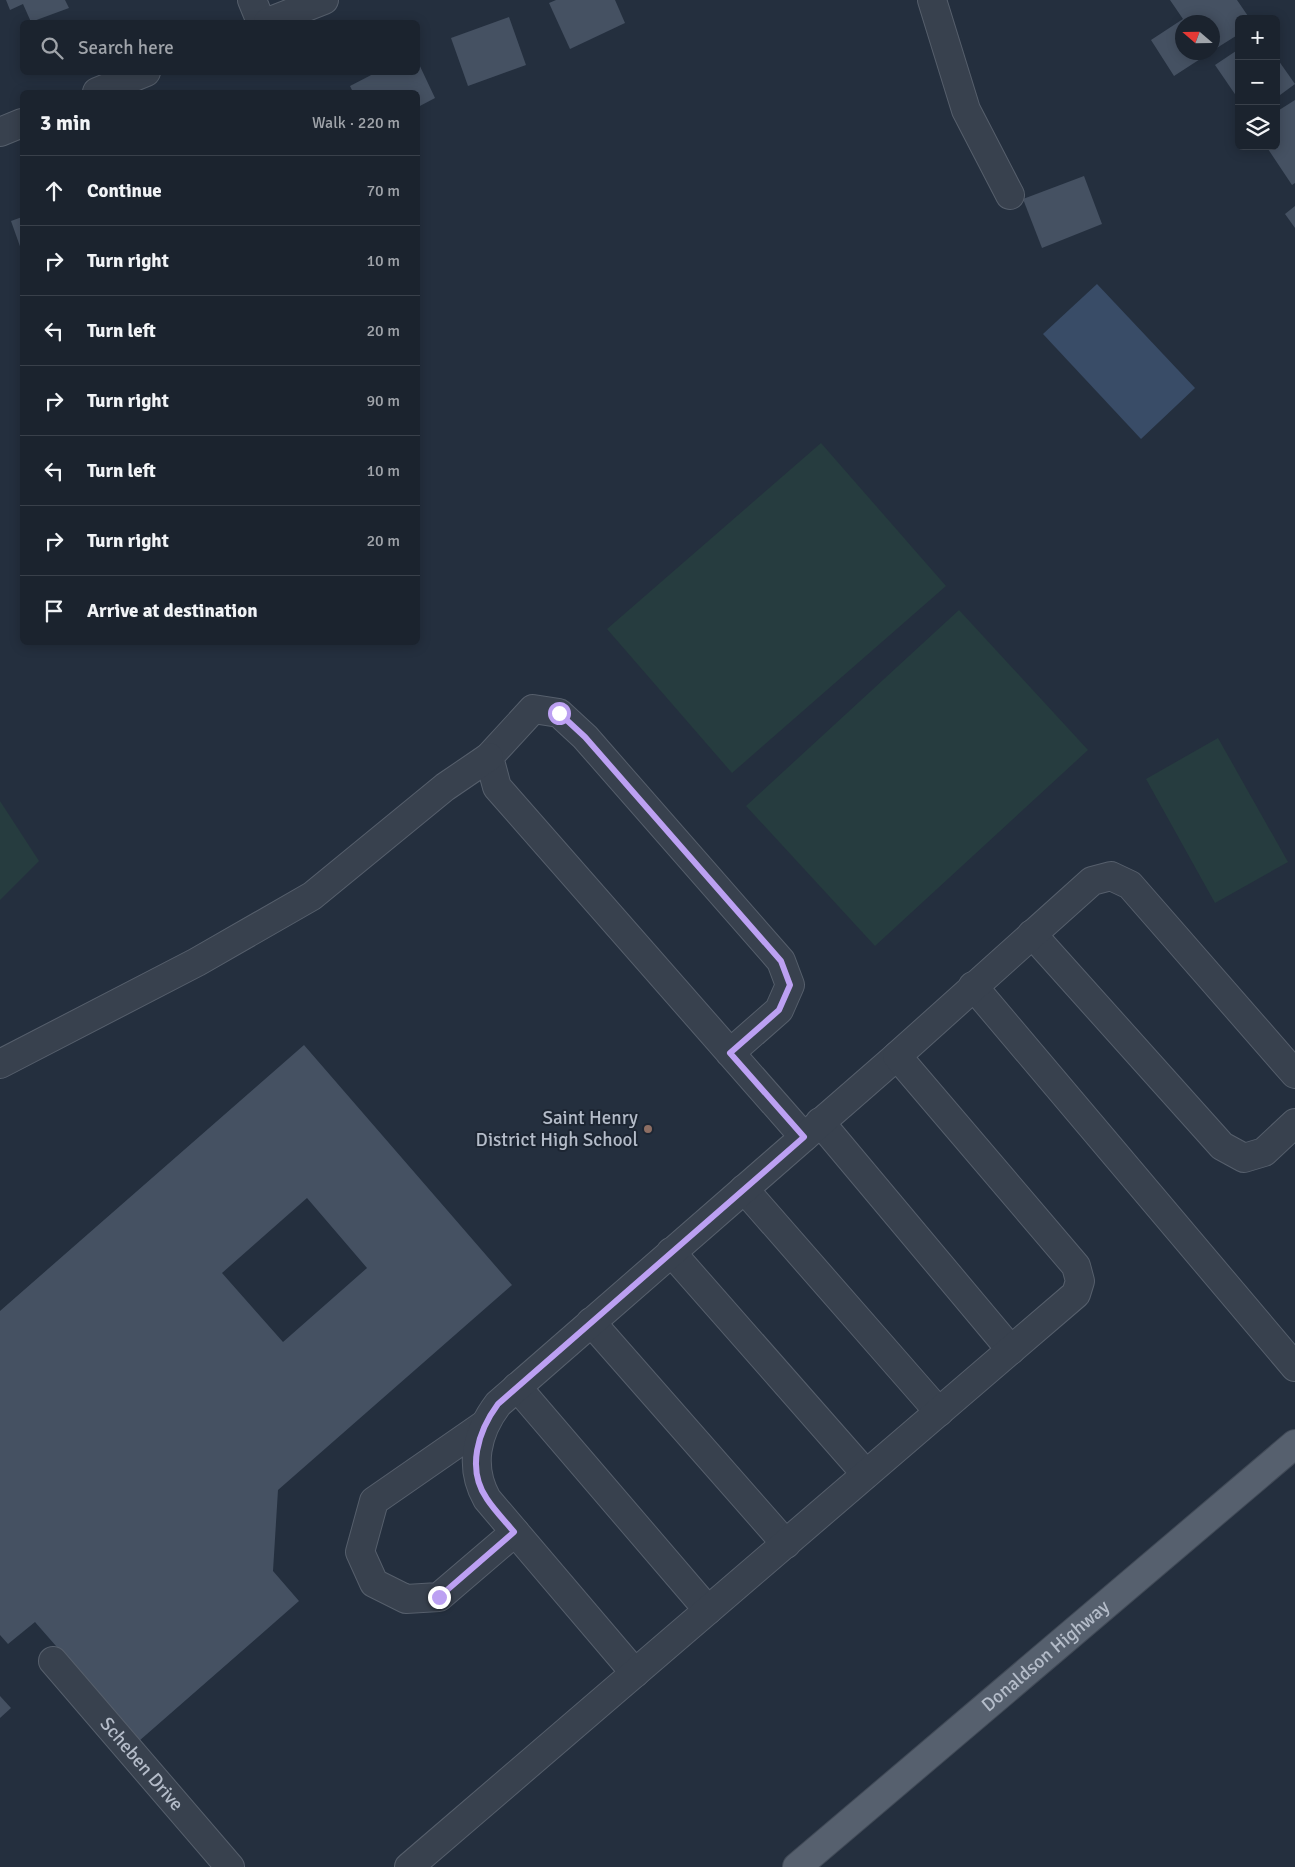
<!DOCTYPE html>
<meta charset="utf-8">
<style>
body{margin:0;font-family:Signika,sans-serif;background:#282f3a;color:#f1f3f6}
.controls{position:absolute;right:15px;top:15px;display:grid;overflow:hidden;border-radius:8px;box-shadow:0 2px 12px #0003}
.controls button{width:45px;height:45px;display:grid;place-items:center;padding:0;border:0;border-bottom:1px solid #39404a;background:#1b232e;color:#f1f3f6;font:25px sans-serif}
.compass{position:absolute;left:1175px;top:15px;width:45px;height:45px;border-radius:50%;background:#1b232e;box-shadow:0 2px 12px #0003;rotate:290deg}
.stop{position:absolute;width:15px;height:15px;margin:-11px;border:4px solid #bca0f2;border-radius:50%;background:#fff}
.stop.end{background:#bca0f2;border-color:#fff;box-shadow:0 1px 5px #0008}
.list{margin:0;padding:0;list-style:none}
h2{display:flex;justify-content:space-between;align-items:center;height:65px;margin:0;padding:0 20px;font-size:21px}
h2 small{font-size:16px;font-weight:400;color:#a0a4aa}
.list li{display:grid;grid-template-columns:32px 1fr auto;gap:15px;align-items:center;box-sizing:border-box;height:70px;padding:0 20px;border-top:1px solid #39404a}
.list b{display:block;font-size:19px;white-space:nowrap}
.list em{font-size:16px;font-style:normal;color:#a0a4aa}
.icon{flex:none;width:28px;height:28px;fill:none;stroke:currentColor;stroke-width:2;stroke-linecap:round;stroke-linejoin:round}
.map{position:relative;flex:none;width:1295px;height:1867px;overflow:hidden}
.search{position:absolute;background:#1b232e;box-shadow:0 2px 12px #0003;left:20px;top:20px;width:400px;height:55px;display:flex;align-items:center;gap:12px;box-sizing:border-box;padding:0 18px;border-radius:8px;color:#a0a4aa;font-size:19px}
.panel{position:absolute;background:#1b232e;box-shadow:0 2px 12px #0003;left:20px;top:90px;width:400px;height:555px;border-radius:8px}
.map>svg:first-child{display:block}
</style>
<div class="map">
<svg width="1295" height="1867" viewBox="0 0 1295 1867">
<rect width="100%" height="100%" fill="#242f3e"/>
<g fill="#263c3f">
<polygon points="821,443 946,586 732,773 607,629"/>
<polygon points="959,610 1088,750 875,946 746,806"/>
<polygon points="1218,738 1288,862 1215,903 1146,779"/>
<polygon points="0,801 39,861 0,900"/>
</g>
<polygon fill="#394c67" points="1097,284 1195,388 1141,439 1043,334"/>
<g fill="#455162" fill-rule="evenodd">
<polygon points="6,0 65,0 69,8 31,22 23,4 10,10"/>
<polygon points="556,0 615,0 625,23 570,49 549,3"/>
<polygon points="1170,0 1237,0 1250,19 1239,19 1239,34 1212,51 1212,22 1182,22 1182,52 1211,52 1174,76 1151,40 1183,19"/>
<polygon points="509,17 526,65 468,86 451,38"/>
<polygon points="1239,49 1239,100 1215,65"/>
<polygon points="1276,57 1295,84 1276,98"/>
<polygon points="418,62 435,98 418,107 418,92 353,92 350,86 377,72 418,72"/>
<polygon points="1295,100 1295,183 1292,185 1266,146 1276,146 1276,112"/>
<polygon points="1084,176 1102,224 1042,248 1023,199"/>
<polygon points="1295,206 1295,228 1285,214"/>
<polygon points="22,217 22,252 11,221"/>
<path d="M304 1045 512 1285 278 1490 273 1571 299 1601 139 1741 35 1622 8 1644 0 1635V1311ZM307 1198 367 1268 283 1342 222 1273Z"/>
<polygon points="0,1696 11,1708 0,1718"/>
</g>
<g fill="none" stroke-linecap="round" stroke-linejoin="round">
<g stroke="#565f6c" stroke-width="30">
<g id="minor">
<polyline points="252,0 261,22"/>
<polyline points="932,0 966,110 1010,195"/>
<polyline points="268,22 324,0"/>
<polyline points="97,92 146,72"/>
<polyline points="0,132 22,123"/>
<polyline points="1032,934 1222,1146 1244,1158 1264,1152 1295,1123"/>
<polyline points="973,986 1295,1367"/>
<polyline points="730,1053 779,1010 790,985 781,961 585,737 559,713 533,709 489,757 497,787 804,1137"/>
<polyline points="0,1064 197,962 312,896 445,787 489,757"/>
<polyline points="820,1122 1011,1350"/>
<polyline points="744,1189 939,1412"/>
<polyline points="671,1252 866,1474"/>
<polyline points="591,1322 786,1544"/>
<polyline points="517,1387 708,1610"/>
<polyline points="485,1424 374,1501 360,1552 374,1583 406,1599 439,1597 515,1532"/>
<path id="s1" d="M53 1661 230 1867"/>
<path d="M635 1673 487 1499C469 1467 476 1433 498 1404L897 1056"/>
<polyline points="409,1867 1076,1294 1080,1281 1076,1266 897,1056 1092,881 1111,876 1130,885 1295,1074"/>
</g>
</g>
<g stroke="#414a57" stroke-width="30">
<g id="major">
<path id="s2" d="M797 1867 1295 1444"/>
</g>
</g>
<use href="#minor" stroke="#38414e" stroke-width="28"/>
<use href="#major" stroke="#56606e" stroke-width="28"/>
</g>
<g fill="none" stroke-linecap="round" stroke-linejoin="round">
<path stroke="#bca0f2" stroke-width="6" d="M439 1597 514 1532C505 1521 495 1511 487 1499 466 1469 478 1431 498 1404L804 1137 730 1053 779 1010 790 985 781 961 585 737 559 713"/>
</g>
<circle fill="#8d6e63" stroke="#1d2633" stroke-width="2" cx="648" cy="1129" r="5"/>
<g text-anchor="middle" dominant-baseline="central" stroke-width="4" stroke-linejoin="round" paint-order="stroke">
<g font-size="19" fill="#b4bcc9" stroke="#1d2633" text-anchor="end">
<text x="638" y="1118">Saint Henry<tspan x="638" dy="22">District High School</tspan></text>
</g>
<g font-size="19" fill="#b4bcc9" stroke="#1d2633">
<text stroke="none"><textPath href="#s2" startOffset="326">Donaldson Highway</textPath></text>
<text stroke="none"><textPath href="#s1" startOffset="136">Scheben Drive</textPath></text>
</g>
</g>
</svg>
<div class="controls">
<button>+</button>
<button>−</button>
<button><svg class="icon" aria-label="layers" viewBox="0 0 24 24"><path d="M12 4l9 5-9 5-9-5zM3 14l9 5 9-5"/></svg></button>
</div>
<svg class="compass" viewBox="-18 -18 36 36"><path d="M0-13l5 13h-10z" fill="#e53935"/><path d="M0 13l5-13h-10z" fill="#a0a4aa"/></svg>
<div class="stop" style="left:559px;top:713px"></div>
<div class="stop end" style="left:439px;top:1597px"></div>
<div class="search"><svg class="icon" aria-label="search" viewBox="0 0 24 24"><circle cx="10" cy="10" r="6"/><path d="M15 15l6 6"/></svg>Search here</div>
<section class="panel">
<h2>3 min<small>Walk · 220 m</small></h2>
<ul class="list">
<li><svg class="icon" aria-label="ahead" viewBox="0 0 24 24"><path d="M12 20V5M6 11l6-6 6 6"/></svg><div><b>Continue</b></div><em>70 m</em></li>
<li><svg class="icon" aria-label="right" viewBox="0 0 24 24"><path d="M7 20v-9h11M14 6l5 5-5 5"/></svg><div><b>Turn right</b></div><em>10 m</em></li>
<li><svg class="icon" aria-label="left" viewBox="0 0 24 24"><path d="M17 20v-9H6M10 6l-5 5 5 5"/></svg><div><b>Turn left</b></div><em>20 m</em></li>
<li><svg class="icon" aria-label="right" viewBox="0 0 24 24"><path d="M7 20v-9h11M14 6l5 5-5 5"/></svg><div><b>Turn right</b></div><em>90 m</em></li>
<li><svg class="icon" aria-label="left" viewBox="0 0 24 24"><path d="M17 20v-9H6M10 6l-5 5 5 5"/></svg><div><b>Turn left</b></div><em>10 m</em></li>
<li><svg class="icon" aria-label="right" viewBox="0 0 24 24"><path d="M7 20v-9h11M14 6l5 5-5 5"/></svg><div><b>Turn right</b></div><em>20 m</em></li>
<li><svg class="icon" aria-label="arrive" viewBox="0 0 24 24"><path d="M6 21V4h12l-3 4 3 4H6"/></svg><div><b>Arrive at destination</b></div></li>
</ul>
</section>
</div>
